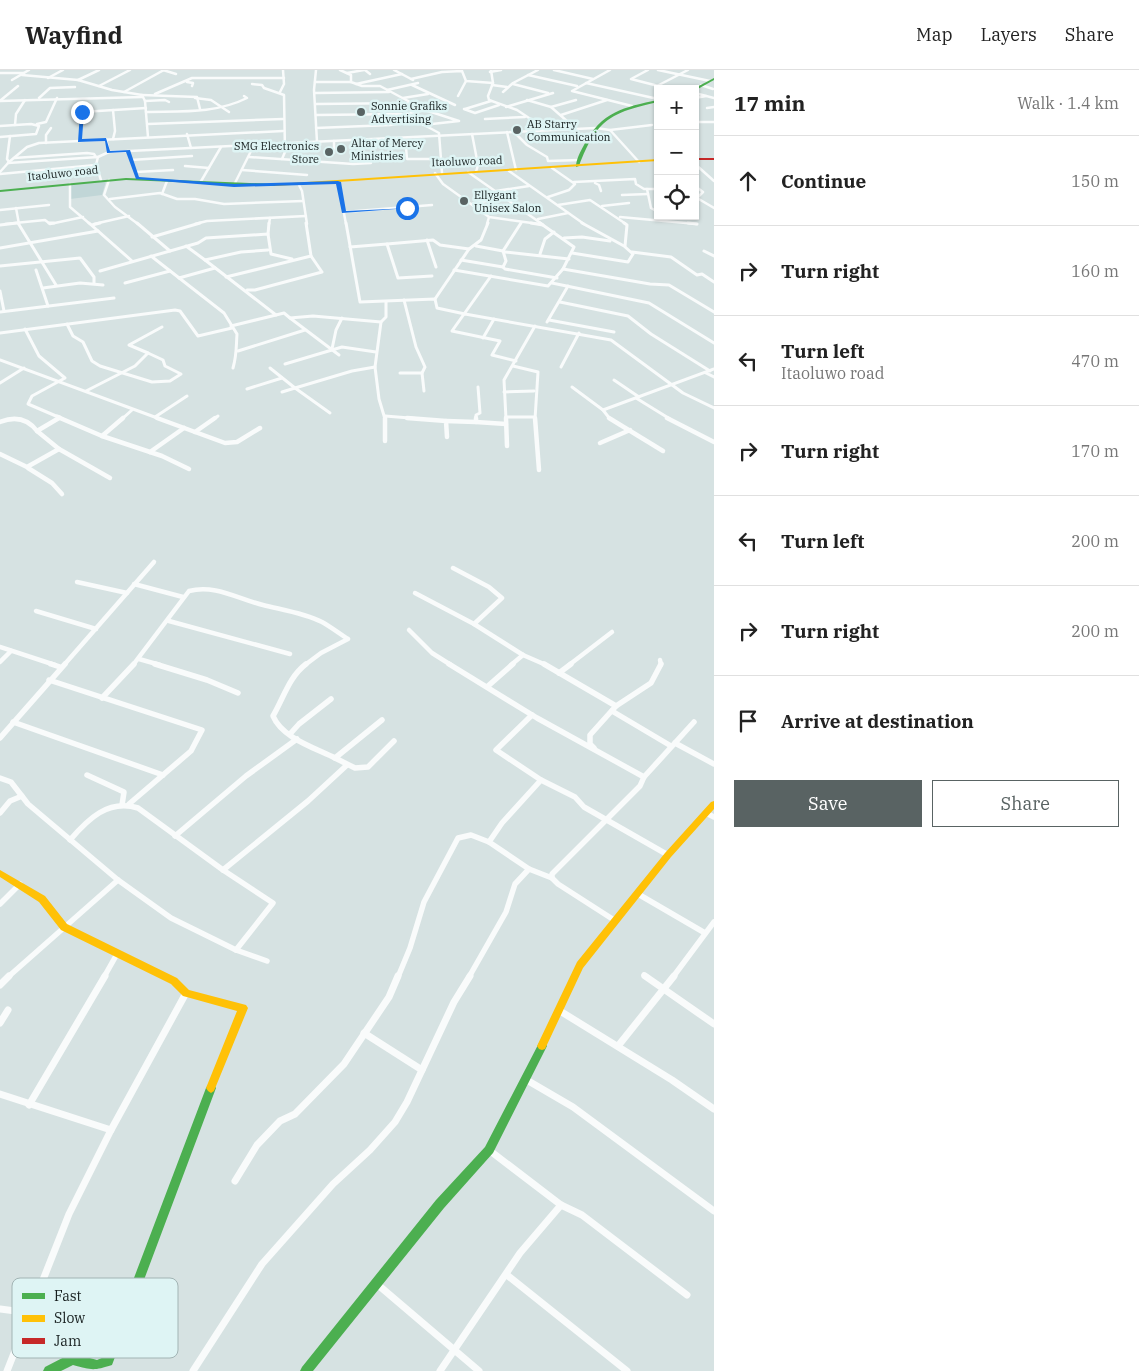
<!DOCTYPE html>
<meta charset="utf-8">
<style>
body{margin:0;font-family:"IBM Plex Serif",serif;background:#f6f6f6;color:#222}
.controls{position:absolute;right:15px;top:15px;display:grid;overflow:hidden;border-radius:0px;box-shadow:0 1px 4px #0004}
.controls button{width:45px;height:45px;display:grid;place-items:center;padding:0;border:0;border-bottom:1px solid #e0e0e0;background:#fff;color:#222;font:25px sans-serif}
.stop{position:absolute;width:15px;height:15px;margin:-11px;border:4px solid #1a73e8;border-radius:50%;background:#fff}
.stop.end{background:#1a73e8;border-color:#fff;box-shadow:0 1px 5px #0008}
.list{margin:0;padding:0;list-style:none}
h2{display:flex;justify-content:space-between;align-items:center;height:65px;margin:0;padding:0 20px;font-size:21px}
h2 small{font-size:16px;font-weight:400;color:#767676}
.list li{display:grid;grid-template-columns:32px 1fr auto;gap:15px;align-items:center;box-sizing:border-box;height:90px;padding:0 20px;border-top:1px solid #e0e0e0}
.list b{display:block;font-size:19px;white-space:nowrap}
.list p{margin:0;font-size:16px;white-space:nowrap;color:#767676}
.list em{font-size:16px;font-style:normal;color:#767676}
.actions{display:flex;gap:10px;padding:15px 20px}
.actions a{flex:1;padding:11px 0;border:1px solid #596363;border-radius:0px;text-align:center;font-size:18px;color:#596363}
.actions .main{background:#596363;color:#fff}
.icon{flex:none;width:28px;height:28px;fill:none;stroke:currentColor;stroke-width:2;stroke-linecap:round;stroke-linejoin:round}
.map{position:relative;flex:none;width:714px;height:1301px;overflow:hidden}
header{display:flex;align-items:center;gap:30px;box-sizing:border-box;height:70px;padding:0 25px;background:#fff;border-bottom:1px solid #e0e0e0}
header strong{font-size:24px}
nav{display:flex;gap:28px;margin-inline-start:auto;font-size:18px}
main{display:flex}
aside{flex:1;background:#fff}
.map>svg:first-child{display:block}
</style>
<header>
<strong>Wayfind</strong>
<nav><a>Map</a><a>Layers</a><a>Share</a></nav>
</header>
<main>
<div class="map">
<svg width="714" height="1301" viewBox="0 0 714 1301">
<rect width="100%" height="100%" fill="#d6e2e2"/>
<polygon fill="#c1d6d7" points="106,111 102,125 70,129 71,114"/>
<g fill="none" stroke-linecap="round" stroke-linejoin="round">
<g stroke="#f9fbfb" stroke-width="2.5">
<polyline points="163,0 176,4"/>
<polyline points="316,0 314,20 317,72"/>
<polyline points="340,0 351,5 351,12 362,16 380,16 425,40 459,51 423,55"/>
<polyline points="365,0 370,4"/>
<polyline points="394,0 413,10"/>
<polyline points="491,0 493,13 488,26 489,30 517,40 547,60"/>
<polyline points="554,0 593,9"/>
<polyline points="610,0 572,21 632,36"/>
<polyline points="648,0 631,9 670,19"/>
<polyline points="658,0 710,11"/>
<polyline points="490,2 501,0"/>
<polyline points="0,3 24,3"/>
<polyline points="347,3 364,0"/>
<polyline points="22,5 78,10 112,20 142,25 145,31 148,67"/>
<polyline points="528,5 577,16"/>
<polyline points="48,8 63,0"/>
<polyline points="411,9 442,2 462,1 466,11 493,13"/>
<polyline points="12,10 29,0"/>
<polyline points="78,10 99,0"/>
<polyline points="187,12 193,13 192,16"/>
<polyline points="315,12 351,12"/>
<polyline points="586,13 658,29"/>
<polyline points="252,14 262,15 264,18 284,25 285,82 282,89"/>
<polyline points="356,14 402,4"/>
<polyline points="513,14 548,23"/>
<polyline points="412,15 455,35"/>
<polyline points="492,15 507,17"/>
<polyline points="701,15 713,19"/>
<polyline points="99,16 130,0"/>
<polyline points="657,16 688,0"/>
<polyline points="387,20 418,13"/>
<polyline points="124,22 164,0"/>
<polyline points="280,22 284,14 283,0"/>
<polyline points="503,22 513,13 538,0"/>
<polyline points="315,23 389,22"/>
<polyline points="695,23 714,28"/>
<polyline points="155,24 192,8 284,8"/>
<polyline points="142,25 197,27 200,39"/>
<polyline points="458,26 466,11"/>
<polyline points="39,28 50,18 75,17"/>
<polyline points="195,28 211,30 229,42"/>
<polyline points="403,28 428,24"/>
<polyline points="695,28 706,26"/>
<polyline points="1,30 18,16"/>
<polyline points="527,30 551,37 576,59"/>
<polyline points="0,31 142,27"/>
<polyline points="145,31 165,30 169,32"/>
<polyline points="316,34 411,33"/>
<polyline points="506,37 553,23"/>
<polyline points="551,37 576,30"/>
<polyline points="707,38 714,37"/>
<polyline points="464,39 475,43 499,35"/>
<polyline points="465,39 491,31"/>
<polyline points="113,40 115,61 113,69"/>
<path d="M146 42C180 41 215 44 247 28L244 26"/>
<polyline points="404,44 439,63 442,103"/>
<polyline points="316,45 404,44 425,40"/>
<polyline points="561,45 607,30"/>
<polyline points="485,49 525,47"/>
<polyline points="695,52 714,52"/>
<polyline points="37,54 46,52 57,28"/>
<polyline points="148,54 283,49"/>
<polyline points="15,55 16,44 25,30"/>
<polyline points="0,56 31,54 39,56 36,64 0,67"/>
<polyline points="316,58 390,55 415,51"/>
<polyline points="610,60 639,92"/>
<polyline points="507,62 516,100"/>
<polyline points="514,62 527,75 547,87 548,91 580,90"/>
<polyline points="187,64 191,78"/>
<polyline points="472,64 478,95 476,102"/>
<polyline points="401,69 406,77 407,89 441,89"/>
<polyline points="80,71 82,42 146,38"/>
<polyline points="334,71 334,83"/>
<polyline points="46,73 46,65 51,58"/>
<polyline points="284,78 316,77 320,75 320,72"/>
<polyline points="128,81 138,108"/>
<polyline points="109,82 596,58 610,60 652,55"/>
<polyline points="249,87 353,94 371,93"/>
<polyline points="14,88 87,83 94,84 96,87"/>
<polyline points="131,90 192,86"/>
<polyline points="9,92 27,77 39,73 283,61"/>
<polyline points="8,93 98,87"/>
<polyline points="695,94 714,111"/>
<polyline points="185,96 209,98"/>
<polyline points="242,100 307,105"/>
<polyline points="509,101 584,154"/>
<polyline points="0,102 9,92 7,89 10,66"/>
<polyline points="136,102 173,100"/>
<polyline points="468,102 542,154"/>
<polyline points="435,103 443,114 489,147 539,154"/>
<polyline points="0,104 96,95"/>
<polyline points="101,110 96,95 98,87 109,82 106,69"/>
<polyline points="109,110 104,125 115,137 138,154"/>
<polyline points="338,112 346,154"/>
<polyline points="574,112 635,109 636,114 644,119 658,119"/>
<polyline points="200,113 221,77"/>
<polyline points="595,113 599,115 601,121"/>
<polyline points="70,114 70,137 90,154"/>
<polyline points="234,115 254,75"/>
<polyline points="299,115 302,121 307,154"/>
<polyline points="695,116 703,122 697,128 714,138"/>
<polyline points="647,119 651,138 658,142"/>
<polyline points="496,121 529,116"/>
<polyline points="162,124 167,111"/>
<polyline points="622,125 648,124"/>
<polyline points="548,127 569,120 575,114 552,98"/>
<polyline points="110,129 160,123 177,129 195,129 224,134 303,131"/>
<polyline points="472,134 504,127"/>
<polyline points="558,135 590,130 626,154"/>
<polyline points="602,136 629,133"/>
<polyline points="16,138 19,154"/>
<polyline points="0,140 49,135"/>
<polyline points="344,142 432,135"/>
<polyline points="620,147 697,154"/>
<polyline points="538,149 568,143"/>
<polyline points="5,154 45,150 50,154 83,147"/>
<polyline points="94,154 129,146"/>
<polyline points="195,154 207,151 306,146"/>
<polyline points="269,154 270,148"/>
<polyline points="487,154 489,147"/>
</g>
<g stroke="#f9fbfb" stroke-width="3">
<polyline points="18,153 56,215"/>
<polyline points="49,153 54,153"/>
<polyline points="89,153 132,191"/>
<polyline points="137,153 170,181"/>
<polyline points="346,153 360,232 435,229 437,238 465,244"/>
<polyline points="531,153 543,155"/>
<polyline points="624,153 627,155 625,176"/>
<polyline points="688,153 697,154"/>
<polyline points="0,155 17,153"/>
<polyline points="92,155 100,153"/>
<polyline points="268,164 269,153"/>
<polyline points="152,167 200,153"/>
<polyline points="564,168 582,167 610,171"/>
<polyline points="427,170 436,197"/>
<polyline points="387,174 433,170 440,175 469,179"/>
<polyline points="186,176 205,190 241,182 268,180"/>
<polyline points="476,176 503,181 521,153"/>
<polyline points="350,177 387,174 398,208 432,206"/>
<polyline points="0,178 98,161"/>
<polyline points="503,181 506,191 503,197 505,199 557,208"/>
<polyline points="704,181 714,186"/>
<polyline points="505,182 569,189"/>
<polyline points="632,182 671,187 697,205 702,204 714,212"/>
<polyline points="572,183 628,192 633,184 624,176 582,153"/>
<polyline points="540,184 545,169 554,162"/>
<path d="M151 186 224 243 237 264C236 277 237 284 233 298"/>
<polyline points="205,190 276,245 284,243 290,248"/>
<polyline points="461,190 503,197"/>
<polyline points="0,196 80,188 94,207 94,213"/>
<polyline points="563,199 650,214 669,215 714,242"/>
<polyline points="36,200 48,236"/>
<polyline points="454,200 548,216 563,199 574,177 540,153"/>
<polyline points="100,201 198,173 206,168 268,164 271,184 292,189"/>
<polyline points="491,206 452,261 500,271 492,285 516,291"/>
<polyline points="226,207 311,186 306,153"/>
<polyline points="179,208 215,198"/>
<polyline points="125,213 170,201"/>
<polyline points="552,213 649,233 714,273"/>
<polyline points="43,218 80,213 103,215"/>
<polyline points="247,220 255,220 322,202 311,186"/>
<polyline points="0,221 4,241"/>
<polyline points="435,229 469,179 481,170 488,153"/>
<polyline points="404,230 416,277 425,297 422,303 424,321"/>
<polyline points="560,232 628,246 651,264 710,301"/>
<polyline points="0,242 114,228"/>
<polyline points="465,244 611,270 683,323 714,338"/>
<polyline points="549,250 614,262"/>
<polyline points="547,252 568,216"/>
<polyline points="67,254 73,266 83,272 92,291 100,296 152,312 170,311 181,304 165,296 163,290 148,283"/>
<polyline points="231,256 276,245"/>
<polyline points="25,259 39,286 65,308 32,326 28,334 63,349"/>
<polyline points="0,263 175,240 180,241 198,266 232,258"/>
<polyline points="483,268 494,249"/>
<polyline points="332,279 336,260 342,248"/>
<polyline points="238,281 305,260"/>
<polyline points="339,285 290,248 313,246 381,252"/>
<polyline points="0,290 160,349"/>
<polyline points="285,294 342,277 376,282"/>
<polyline points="513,296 538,302 535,349"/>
<polyline points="561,297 579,263"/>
<polyline points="270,298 295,318 282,322"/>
<polyline points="400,303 422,303"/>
<polyline points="706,303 714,307"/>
<polyline points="614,310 639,327"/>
<polyline points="0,313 24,298"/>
<polyline points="572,317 603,340"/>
<polyline points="247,319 282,308"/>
<polyline points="86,321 135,296 148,283 129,275 162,257"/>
<polyline points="504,322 534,321"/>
<polyline points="636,328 670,349"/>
<polyline points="330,343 295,318 352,301 375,297"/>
<polyline points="385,346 422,349"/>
<polyline points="155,347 187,326"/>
<polyline points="506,347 534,347"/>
<polyline points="10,349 20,349"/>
<polyline points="57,349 60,347 57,346"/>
<polyline points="122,349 132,340"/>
<polyline points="214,349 218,346"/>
<polyline points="385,349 379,329 375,297 381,252 386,247 386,232"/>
<polyline points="476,349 476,345 480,343 478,317"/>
<polyline points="506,349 504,310 535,256"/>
<polyline points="610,349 603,340 714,299"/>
</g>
<g stroke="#f9fbfb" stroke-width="4.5">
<polyline points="59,348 37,361 59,379 110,408"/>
<polyline points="60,348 102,366 123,348"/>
<polyline points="157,348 225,373 237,372 260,358"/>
<polyline points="385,348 385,371"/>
<polyline points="407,348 446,351 447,367"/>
<polyline points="506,348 507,376"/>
<polyline points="535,348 539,400"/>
<polyline points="609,348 663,381"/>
<polyline points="667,348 714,372"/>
<polyline points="446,351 476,352 476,348"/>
<path d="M0 352C15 346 27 348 37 361"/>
<polyline points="476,352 506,354"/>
<polyline points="195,362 215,348"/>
<polyline points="102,366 162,386 189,399"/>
<polyline points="600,373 630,360"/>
<polyline points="150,382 184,358"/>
<polyline points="0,384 27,397 59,379"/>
<polyline points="28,398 52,413 62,424"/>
<polyline points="453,498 489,517 502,528 474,554 523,585 546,595"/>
<polyline points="77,512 127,523"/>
<polyline points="134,514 183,527"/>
<polyline points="415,523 474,554"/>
<polyline points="36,541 96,559"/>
<polyline points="169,551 290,584"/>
<polyline points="409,560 432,583 451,595"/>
<polyline points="0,577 55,595"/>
<polyline points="139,589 160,595"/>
<polyline points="660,590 661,595"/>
<polyline points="0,592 11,581"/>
<polyline points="64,595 154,492"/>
<path d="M133 595 189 521C215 514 238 529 263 535 283 540 304 543 322 552 331 557 340 564 348 569L321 583 305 595"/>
<polyline points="511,595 523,585"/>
<polyline points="569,595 612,562"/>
</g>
<g stroke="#f9fbfb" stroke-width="5.5">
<polyline points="51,594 60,597"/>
<polyline points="155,594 207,610 238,623"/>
<path d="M306 594C289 607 284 627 273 646 282 668 315 678 335 688"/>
<polyline points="449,594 537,648 644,707"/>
<polyline points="544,594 616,636 590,665 590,674 594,678"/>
<polyline points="559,603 571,594"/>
<polyline points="49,610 202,660 191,681 129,734"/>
<polyline points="488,616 513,594"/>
<polyline points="102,628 134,594"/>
<polyline points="616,636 651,613 661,594"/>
<polyline points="612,641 671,676"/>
<polyline points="532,645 496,680 541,710"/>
<polyline points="382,650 335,688 355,698 368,697 394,671"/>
<polyline points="13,652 163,705"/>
<polyline points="290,664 299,654 331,629"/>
<polyline points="0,668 65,594"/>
<polyline points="675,673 714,694"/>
<polyline points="87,705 124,722 122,735"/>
<polyline points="0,708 11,712 28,734 118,810 171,848 236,880 267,891"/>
<polyline points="0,743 10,731 22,726"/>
<polyline points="706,743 714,747"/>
<polyline points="175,766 246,706 297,669"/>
<path d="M70 770C88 749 108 729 138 738L223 800 273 833 236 880"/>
<polyline points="529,799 489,772 502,753 541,710 575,727 584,737 668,785"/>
<polyline points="223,800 308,731 347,695"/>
<polyline points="638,824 705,863"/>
<polyline points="0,834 20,814"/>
<polyline points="614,850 558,814 552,808 552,804 640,716 644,707 694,652"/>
<polyline points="644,905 647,907"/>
<polyline points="8,907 118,810"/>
<polyline points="104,907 117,884"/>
<polyline points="398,907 410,878 424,832 458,768 471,765 489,772"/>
<polyline points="469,907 506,842 515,814 529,799 552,808"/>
<polyline points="673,907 714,852"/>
</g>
<g stroke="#f9fbfb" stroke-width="7">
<polyline points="645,906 714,954"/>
<polyline points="0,915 9,906"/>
<polyline points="560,941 672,1010 714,1039"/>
<polyline points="0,953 8,940"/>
<polyline points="364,963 422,1000"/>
<polyline points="618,976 674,906"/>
<polyline points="525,1009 573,1037 714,1141"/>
<polyline points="0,1024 111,1060"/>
<polyline points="29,1035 105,906"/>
<polyline points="489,1080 561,1135 582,1145 687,1225"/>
<polyline points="235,1111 257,1075 280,1051 295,1044 344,994 389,927 398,906"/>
<polyline points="507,1205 627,1301"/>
<polyline points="377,1214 479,1301"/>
<polyline points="0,1239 31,1243"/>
<polyline points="7,1301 69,1144 111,1060 186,923"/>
<polyline points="193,1301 262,1194 333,1114 370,1080 395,1052 407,1032 454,932 470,906"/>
<polyline points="440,1301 520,1183 561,1135"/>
</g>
<g fill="#4caf50" fill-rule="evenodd">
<polygon points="714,8 714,10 696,20 693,19"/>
<path d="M658 30V32C610 43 597 49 579 96L576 97C576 90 580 82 584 75 601 42 624 37 658 30Z"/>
<polygon points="126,108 276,114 278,115 276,116 126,110 0,122 0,120"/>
<polygon points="542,972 545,973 547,976 493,1083 444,1138 313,1301 300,1301 302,1297 436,1130 485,1077 539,973"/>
<path d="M211 1013 214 1015 216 1018 112 1295C93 1301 92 1300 73 1295L61 1301H43L45 1297 72 1283 97 1290 104 1287 206 1018 208 1015Z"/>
</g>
<g fill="#ffc107" fill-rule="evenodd">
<polygon points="658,89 658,91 276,116 274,115 276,114"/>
<polygon points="714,731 714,739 671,787 583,898 545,979 542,980 539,979 537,976 577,892 665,783 711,732"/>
<polygon points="0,800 45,826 67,854 177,908 189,920 246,935 248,938 214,1021 211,1023 208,1021 206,1018 237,941 183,926 171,914 61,860 39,832 0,807"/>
</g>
<rect fill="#c62828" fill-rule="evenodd" x="695" y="88" width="19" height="2"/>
</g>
<polygon fill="#1a73e8" points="82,41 84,42 82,69 106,68 110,81 130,80 139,107 234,114 338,111 341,112 346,141 410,138 342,143 336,114 234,117 136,109 126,82 107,83 105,71 78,72 80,42"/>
<g fill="#596363" stroke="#def4f4" stroke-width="2">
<circle cx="361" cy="42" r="5"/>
<circle cx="517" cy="60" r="5"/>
<circle cx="341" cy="79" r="5"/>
<circle cx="329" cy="82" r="5"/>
<circle cx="464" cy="131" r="5"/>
</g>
<g text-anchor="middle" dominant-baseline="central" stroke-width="5" stroke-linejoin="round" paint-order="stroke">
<g font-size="11" fill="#161e1e" stroke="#def4f4" text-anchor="start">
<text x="371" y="36">Sonnie Grafiks<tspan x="371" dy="13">Advertising</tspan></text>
<text x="527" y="54">AB Starry<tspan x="527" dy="13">Communication</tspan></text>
<text x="351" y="73">Altar of Mercy<tspan x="351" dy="13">Ministries</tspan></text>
<text x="319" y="76" text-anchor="end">SMG Electronics<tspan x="319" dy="13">Store</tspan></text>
<text x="474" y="125">Ellygant<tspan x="474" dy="13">Unisex Salon</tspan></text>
</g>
<g font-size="11" fill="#161e1e" stroke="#def4f4">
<text transform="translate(467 91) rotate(-2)">Itaoluwo road</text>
<text transform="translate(63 103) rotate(-6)">Itaoluwo road</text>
</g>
</g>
<rect x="12" y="1208" width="166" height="80" rx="8" fill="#def4f4" stroke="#a2b4b4" stroke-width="1"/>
<rect x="22" y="1223" width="23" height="6" fill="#4caf50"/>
<rect x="22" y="1245" width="23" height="7" fill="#ffc107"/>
<rect x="22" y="1268" width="23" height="6" fill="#c62828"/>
<g font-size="14" fill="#161e1e">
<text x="54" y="1231">Fast</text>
<text x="54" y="1253">Slow</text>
<text x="54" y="1276">Jam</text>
</g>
</svg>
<div class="controls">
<button>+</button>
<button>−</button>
<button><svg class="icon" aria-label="locate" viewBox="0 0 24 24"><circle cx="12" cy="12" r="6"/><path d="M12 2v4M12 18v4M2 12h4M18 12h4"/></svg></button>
</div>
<div class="stop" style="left:407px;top:138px"></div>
<div class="stop end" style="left:82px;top:42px"></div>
</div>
<aside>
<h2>17 min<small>Walk · 1.4 km</small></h2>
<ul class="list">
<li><svg class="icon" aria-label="ahead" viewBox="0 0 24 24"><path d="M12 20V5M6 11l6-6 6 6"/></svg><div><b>Continue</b></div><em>150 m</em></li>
<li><svg class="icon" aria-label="right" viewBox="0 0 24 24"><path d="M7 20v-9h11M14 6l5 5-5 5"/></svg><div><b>Turn right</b></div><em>160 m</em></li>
<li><svg class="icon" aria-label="left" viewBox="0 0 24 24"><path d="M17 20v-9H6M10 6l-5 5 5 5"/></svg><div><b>Turn left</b><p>Itaoluwo road</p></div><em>470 m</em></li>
<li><svg class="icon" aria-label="right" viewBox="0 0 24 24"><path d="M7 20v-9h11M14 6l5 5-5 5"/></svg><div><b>Turn right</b></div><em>170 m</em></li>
<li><svg class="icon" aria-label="left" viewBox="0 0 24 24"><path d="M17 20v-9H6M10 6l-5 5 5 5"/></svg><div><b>Turn left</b></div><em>200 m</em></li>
<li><svg class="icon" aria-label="right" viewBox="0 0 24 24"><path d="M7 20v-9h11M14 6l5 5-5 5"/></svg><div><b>Turn right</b></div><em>200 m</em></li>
<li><svg class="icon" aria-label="arrive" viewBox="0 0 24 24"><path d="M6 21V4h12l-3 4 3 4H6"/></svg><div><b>Arrive at destination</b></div></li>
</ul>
<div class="actions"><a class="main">Save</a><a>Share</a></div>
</aside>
</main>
